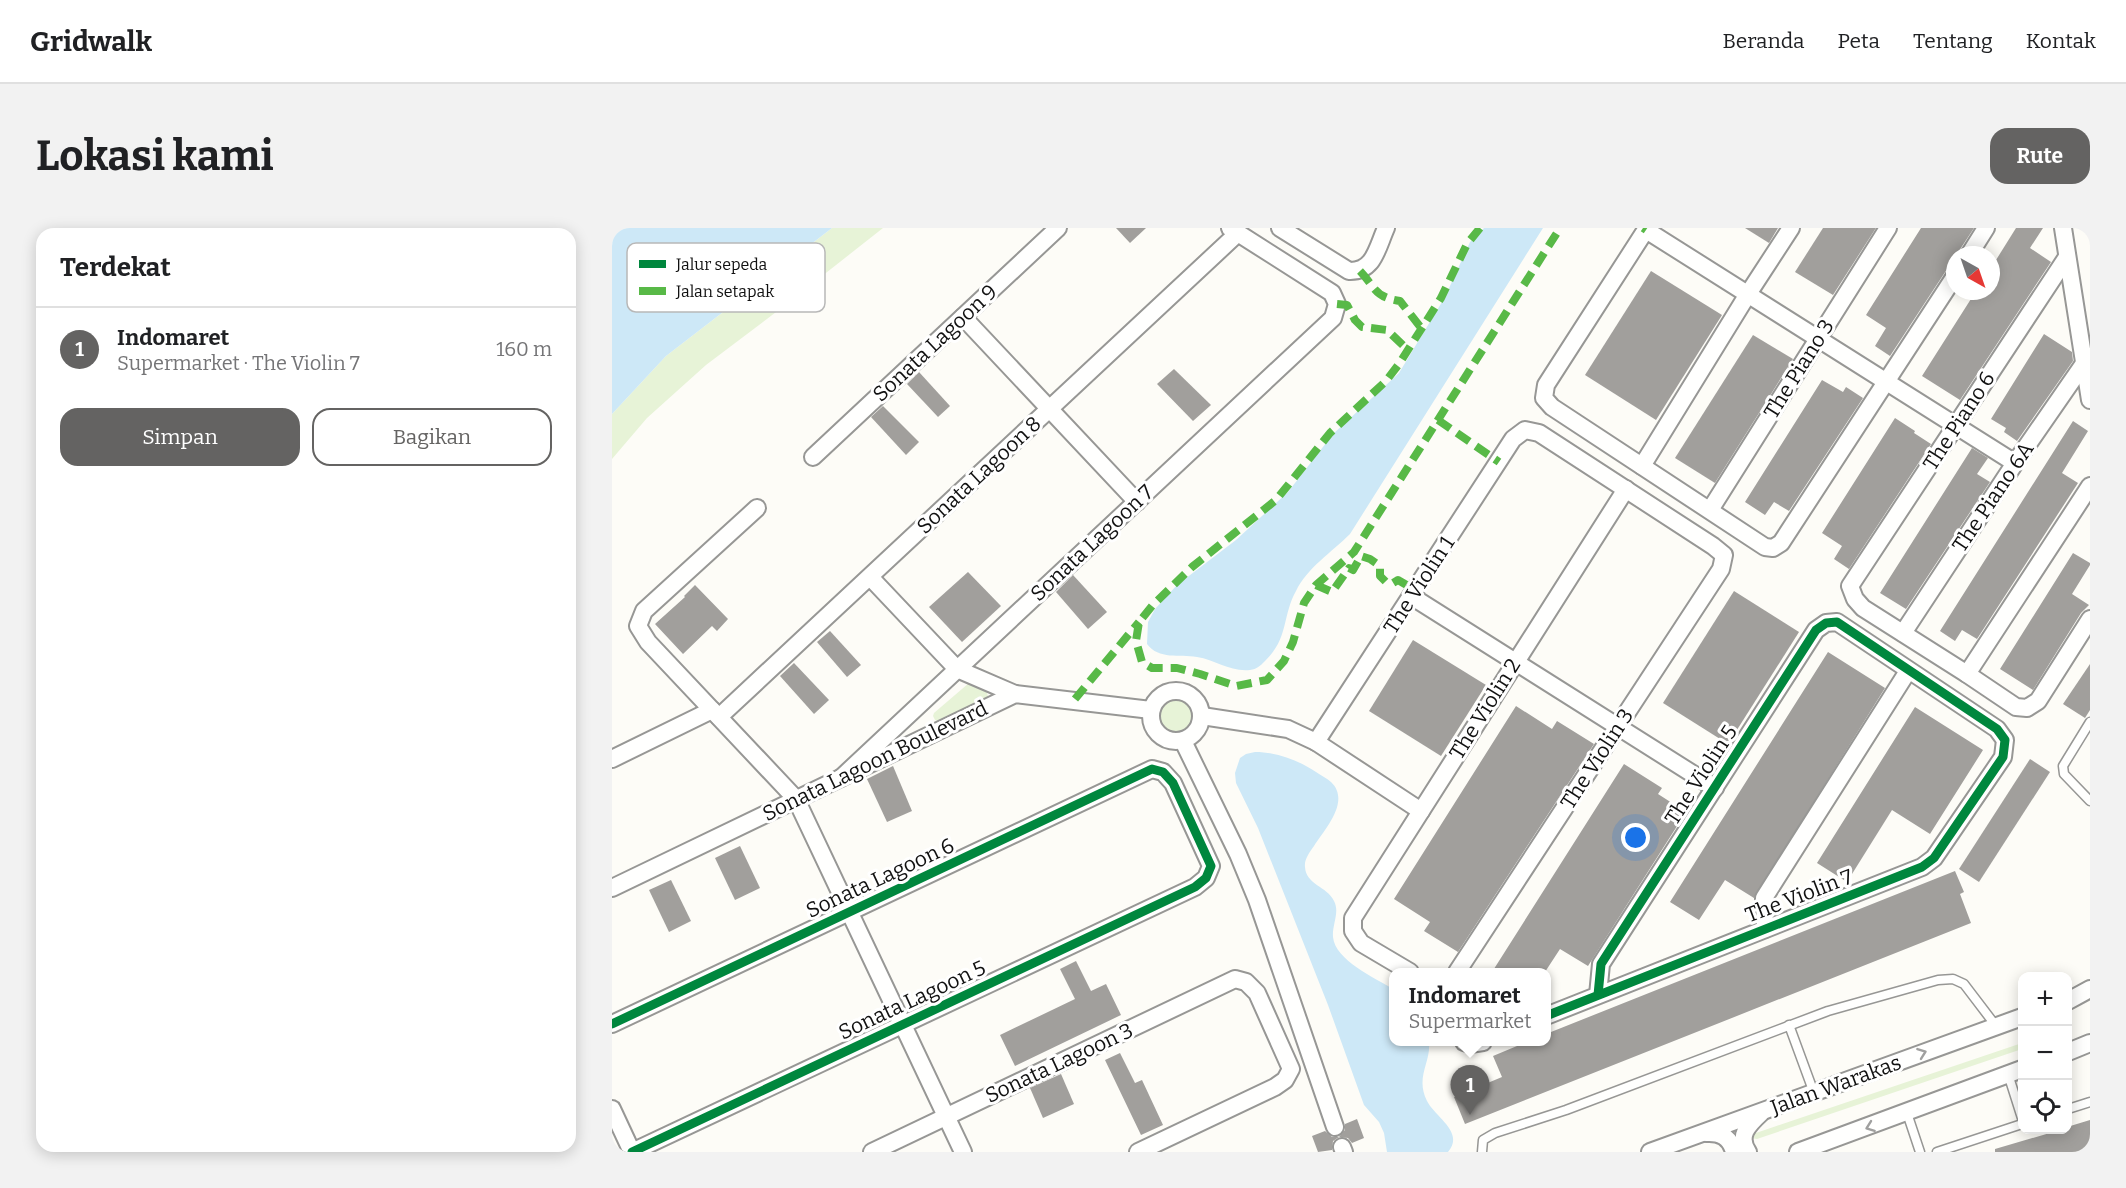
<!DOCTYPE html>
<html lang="id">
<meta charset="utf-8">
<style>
body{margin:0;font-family:Bitter,serif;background:#f2f2f2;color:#202124}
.controls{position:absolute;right:18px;bottom:18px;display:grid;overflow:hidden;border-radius:12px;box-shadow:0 3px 15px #0003}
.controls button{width:54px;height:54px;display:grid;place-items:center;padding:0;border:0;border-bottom:2px solid #e0e0e0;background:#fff;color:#202124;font:30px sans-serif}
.compass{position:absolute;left:1334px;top:18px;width:54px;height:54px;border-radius:50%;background:#fff;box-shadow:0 3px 15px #0003;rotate:140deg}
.you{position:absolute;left:1024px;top:610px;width:21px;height:21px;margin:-15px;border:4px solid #fff;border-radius:50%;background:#1a73e8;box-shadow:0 0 0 9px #1a73e833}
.badge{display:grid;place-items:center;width:39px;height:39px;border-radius:50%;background:#646362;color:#fff;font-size:20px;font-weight:700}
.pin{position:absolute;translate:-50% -50px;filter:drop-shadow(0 2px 3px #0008)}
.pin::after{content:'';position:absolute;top:32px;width:21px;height:18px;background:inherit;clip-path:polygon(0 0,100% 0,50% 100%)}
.popup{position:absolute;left:777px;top:740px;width:162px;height:78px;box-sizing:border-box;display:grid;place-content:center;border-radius:12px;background:#fff;filter:drop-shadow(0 2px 4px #0005);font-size:20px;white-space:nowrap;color:#757577}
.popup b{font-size:22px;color:#202124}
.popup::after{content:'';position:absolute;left:50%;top:100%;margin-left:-12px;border:12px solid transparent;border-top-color:#fff}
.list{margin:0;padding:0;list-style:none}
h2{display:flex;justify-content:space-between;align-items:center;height:78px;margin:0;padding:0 24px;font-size:26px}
h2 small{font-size:20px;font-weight:400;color:#757577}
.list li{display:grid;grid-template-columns:39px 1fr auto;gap:18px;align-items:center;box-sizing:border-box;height:84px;padding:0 24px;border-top:2px solid #e0e0e0}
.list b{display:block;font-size:22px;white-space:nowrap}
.list p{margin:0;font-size:20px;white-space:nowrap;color:#757577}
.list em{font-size:20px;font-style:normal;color:#757577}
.actions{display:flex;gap:12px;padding:18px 24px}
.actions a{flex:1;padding:14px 0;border:2px solid #646362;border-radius:18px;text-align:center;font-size:21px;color:#646362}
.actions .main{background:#646362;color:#fff}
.icon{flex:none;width:33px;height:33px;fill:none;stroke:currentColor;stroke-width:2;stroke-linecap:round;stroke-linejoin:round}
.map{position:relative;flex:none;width:1478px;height:924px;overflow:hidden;border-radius:18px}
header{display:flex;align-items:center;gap:36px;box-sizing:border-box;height:84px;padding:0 30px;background:#fff;border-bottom:2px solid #e0e0e0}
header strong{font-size:28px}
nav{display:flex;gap:33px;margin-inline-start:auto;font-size:21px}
.intro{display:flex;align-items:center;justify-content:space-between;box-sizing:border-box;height:144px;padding:0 36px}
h1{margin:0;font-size:42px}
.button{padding:15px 27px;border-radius:18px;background:#646362;color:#fff;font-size:21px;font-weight:700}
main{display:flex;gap:36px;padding:0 36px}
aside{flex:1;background:#fff;border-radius:18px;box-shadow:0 3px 15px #0003}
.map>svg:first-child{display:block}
</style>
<header>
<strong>Gridwalk</strong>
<nav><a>Beranda</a><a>Peta</a><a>Tentang</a><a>Kontak</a></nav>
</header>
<div class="intro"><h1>Lokasi kami</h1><a class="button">Rute</a></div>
<main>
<aside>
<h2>Terdekat<small></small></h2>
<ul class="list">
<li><span class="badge">1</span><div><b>Indomaret</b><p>Supermarket · The Violin 7</p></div><em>160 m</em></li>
</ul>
<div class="actions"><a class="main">Simpan</a><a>Bagikan</a></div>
</aside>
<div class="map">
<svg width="1478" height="924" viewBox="0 0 1478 924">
<rect width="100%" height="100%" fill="#fdfcf7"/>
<g fill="#e7f3d7">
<polygon points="220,0 271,0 172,78 94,137 35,190 0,231 0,186 54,128"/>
<polygon points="357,455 374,462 376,468 374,472 329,494 323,492 321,488 322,485"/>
<circle cx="564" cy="489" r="17"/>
<polygon points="1410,815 1410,821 1145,911 1139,910 1141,906"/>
</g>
<g fill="#cde8f7">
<polygon points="0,0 220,0 54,128 0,186"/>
<path d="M872 0H931L738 306C720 324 695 340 684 363 670 388 677 410 653 433 648 438 645 441 638 442 618 444 604 432 585 429 567 426 547 432 535 416L536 394 543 381 565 357 624 312 676 264 721 206 787 145 833 69 858 14Z"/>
<path d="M643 524C665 524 686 532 704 544 708 547 715 550 719 554 739 573 713 601 702 618 698 624 692 631 693 639 694 657 715 658 722 673 728 684 720 697 721 709 723 732 763 750 781 761L782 814H817C819 835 803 849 815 873 823 889 853 904 836 924H775L772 905 767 894 752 877 716 777 646 600 624 555 623 545 628 530 634 526Z"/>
</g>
<g fill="#a19f9c">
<polygon points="504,0 534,0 518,15"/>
<polygon points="1133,0 1166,0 1157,15"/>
<polygon points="1211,0 1264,0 1221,67 1183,44"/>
<polygon points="1309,0 1362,0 1278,128 1263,118 1274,100 1254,87"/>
<polygon points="1404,0 1431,0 1418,20 1439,34 1348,172 1310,148 1364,63 1379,63 1379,40"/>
<polygon points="1039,43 1110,87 1044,192 973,147"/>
<polygon points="1432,106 1460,124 1461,133 1405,213 1392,204 1394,200 1379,191"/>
<polygon points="1141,107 1181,131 1103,255 1063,230"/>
<polygon points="562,141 599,177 581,193 545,156"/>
<polygon points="307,144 338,178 326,189 295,156"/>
<polygon points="1210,152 1231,164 1234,159 1251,170 1177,283 1162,274 1153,287 1133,274"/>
<polygon points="271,178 307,214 294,227 259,189"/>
<polygon points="1283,190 1303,203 1302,205 1319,216 1237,341 1222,331 1230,318 1210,305"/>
<polygon points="1461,193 1476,203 1450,245 1466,255 1365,411 1350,402 1343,413 1328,403"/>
<polygon points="1360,220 1376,230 1365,246 1378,254 1294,381 1268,365"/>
<polygon points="1461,325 1478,335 1478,337 1460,366 1477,377 1469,385 1421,462 1388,441"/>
<polygon points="356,344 389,378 350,414 317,379"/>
<polygon points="461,347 495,384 476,401 444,364"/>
<polygon points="83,357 116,391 105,403 100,398 71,426 43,396 73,369 72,368"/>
<polygon points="1122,363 1187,404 1116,516 1051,475"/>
<polygon points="218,403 249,437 235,449 205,414"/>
<polygon points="801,412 874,457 829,528 757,483"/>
<polygon points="1216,424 1273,460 1142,670 1113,652 1087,692 1058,674"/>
<polygon points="182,435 217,472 202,486 168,448"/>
<polygon points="1478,436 1478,482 1473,490 1451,476"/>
<polygon points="904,478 940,501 945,493 982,516 846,724 812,703 818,694 782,671"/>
<polygon points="1303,479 1371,522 1318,606 1280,582 1235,654 1205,635"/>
<polygon points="1418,531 1438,544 1367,654 1347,641"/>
<polygon points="1012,536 1050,560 1046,566 1074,584 976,738 948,721 933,744 880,744"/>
<polygon points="281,538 300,583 275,594 255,551"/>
<polygon points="128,618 148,660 123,672 103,630"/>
<polygon points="1343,643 1352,664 1348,666 1359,695 853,896 842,869 890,849 881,828 917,813 934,813 934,806"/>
<polygon points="59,652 79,693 57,704 37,662"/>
<polygon points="464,733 479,763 494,756 509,787 403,838 388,807 463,771 448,741"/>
<polygon points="508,825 523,855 530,852 551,897 529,907 493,832"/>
<polygon points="449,846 462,876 431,890 418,860"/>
<polygon points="745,891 752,910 740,915 736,910 727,909 721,913 720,922 706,924 700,908 713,903 720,909 727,909 733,902 733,896"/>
<polygon points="1478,892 1478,924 1383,924 1383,921 1448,902 1455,902 1455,899"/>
</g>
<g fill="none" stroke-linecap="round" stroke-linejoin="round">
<g stroke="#979795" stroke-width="11">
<g id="service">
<polyline points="1478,494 1451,538 1452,546 1478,573"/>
<polyline points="1177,797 1202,865"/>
<polyline points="1396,846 1410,890"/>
<polyline points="1456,881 1478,874"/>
<polyline points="1295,885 1308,924"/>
<polyline points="870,924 871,912 883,905 954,882 1216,783 1326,752 1341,751 1352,756 1384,798"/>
<polyline points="1325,924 1410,896"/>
</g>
</g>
<g stroke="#979795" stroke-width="20">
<g id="minor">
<path d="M668 0 737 43C762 44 765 20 774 0"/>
<polyline points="1035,0 934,157 932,170 940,179 1153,319 1161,320 1169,315 1343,48"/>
<polyline points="1451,0 1478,172"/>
<polyline points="1034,2 1403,235"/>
<polyline points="1357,27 1374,0"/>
<polyline points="1455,29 1238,358 1243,371 1251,380 1355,446 1404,479 1415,480 1426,473 1478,391"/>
<polyline points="351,89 525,274"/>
<polyline points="201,229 446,0"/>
<polyline points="1030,238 1136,66 1179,0"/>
<polyline points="145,280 32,383 26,398 36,414 184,571 351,924"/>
<polyline points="1098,282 1276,0"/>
<polyline points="258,349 345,441 403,466"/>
<polyline points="799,368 1103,560"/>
<polyline points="1291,405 1403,235 1473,134"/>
<polyline points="1355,446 1478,258"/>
<circle cx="564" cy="488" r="25"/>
<polyline points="590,488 676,501 704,514 809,583"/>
<polyline points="107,489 626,5"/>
<polyline points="571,513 626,626 645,672 723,899"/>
<polyline points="704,514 901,211 913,202 927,205 1101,318 1112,327 1109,341 845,744"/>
<polyline points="0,531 100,482"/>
<polyline points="229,550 721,90 725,76 720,65 618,0"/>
<polyline points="0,660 403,466 539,482"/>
<polyline points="1153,701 1152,670 1296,443"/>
<polyline points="798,744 749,715 741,703 741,690 1014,261"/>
<polyline points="1456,773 1478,761"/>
<polyline points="934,788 1310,639 1322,630 1391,529 1393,512 1385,501 1225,394 1214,395 1204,402 989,736 986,767"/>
<polyline points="0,796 540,541 551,544 561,555 599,638 594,650 583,659 20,924"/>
<polyline points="852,814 858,816 871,814"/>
<polyline points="1456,824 1478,815"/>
<polyline points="0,881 20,924"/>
<path d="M1094 905C1108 904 1118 909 1122 924"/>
<polyline points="730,919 732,924"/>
<polyline points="260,924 623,751 634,754 645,765 679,841 673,852 663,859 526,924"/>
<polyline points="1038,924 1410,789"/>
<path d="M1136 924C1125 908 1136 897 1149 885"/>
<polyline points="1186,924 1410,841"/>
</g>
</g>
<use href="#service" stroke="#fffffe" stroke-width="8"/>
<use href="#minor" stroke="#fffffe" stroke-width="16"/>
<g stroke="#58b947" stroke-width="8" stroke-dasharray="15 8" stroke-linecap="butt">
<polyline points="868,0 855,16 829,70 787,136 774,153 718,205 664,272 580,339 540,378 527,394 524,413 530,434 540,440 565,440 588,446 624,458 655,452 672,433 681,414 692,375 704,357 742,324 948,0"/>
<polyline points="1031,0 1034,2"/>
<path d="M748 43C764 60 762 69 788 73L810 101"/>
<polyline points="725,76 735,77 743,92 750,99 775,102 796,122"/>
<polyline points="826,192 887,234"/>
<polyline points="704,357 720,364 737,340 741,342 749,328 758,331 768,338 768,348 774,354 781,355 786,352 803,362"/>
<polyline points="463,471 527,394"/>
</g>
<g stroke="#fff" stroke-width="13">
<g id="cycleway">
<polyline points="934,788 1310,639 1322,630 1391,529 1393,512 1385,501 1225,394 1214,395 1204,402 989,736 986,767"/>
<polyline points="0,796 540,541 551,544 561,555 599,638 594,650 583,659 20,924"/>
</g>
</g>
<use href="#cycleway" stroke="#00873e" stroke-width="9"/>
</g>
<defs><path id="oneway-chevron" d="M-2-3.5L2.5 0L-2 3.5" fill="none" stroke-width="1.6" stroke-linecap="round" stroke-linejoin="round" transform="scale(1.5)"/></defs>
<g stroke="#a0a09f">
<use href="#oneway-chevron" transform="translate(1310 825) rotate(-20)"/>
<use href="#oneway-chevron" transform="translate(1258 899) rotate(160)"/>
</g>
<g text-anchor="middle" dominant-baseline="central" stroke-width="6" stroke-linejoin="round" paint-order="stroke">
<g font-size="21" fill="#111" stroke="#fff">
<text transform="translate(323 115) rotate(-43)">Sonata Lagoon 9</text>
<text transform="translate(1187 141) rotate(-58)">The Piano 3</text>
<text transform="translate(1347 193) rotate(-57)">The Piano 6</text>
<text transform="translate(367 247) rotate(-43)">Sonata Lagoon 8</text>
<text transform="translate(1381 269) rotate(-56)">The Piano 6A</text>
<text transform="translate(480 315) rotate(-43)">Sonata Lagoon 7</text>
<text transform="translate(807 357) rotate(-57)">The Violin 1</text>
<text transform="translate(873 481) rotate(-58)">The Violin 2</text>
<text transform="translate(985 531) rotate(-57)">The Violin 3</text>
<text transform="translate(263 533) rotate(-26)">Sonata Lagoon Boulevard</text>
<text transform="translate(1089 547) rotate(-57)">The Violin 5</text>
<text transform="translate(268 650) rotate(-25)">Sonata Lagoon 6</text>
<text transform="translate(1187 668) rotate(-21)">The Violin 7</text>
<text transform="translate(300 772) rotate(-25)">Sonata Lagoon 5</text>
<text transform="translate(447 835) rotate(-25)">Sonata Lagoon 3</text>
<text transform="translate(1224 857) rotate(-20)">Jalan Warakas</text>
</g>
</g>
<rect x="15" y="15" width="198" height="69" rx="9" fill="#fff" stroke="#b8b8b8" stroke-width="1.5"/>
<rect x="27" y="32" width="27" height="8" fill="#00873e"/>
<rect x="27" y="59" width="27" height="8" fill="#58b947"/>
<g font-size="16" fill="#111">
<text x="64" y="42">Jalur sepeda</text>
<text x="64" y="69">Jalan setapak</text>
</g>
</svg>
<div class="controls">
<button>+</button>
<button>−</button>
<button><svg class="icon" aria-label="locate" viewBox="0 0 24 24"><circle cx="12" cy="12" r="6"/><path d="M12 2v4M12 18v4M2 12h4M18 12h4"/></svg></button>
</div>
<svg class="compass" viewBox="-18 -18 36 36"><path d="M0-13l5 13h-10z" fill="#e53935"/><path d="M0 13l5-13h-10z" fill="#757577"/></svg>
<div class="you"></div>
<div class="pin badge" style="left:858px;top:887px">1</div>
<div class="popup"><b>Indomaret</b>Supermarket</div>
</div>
</main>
